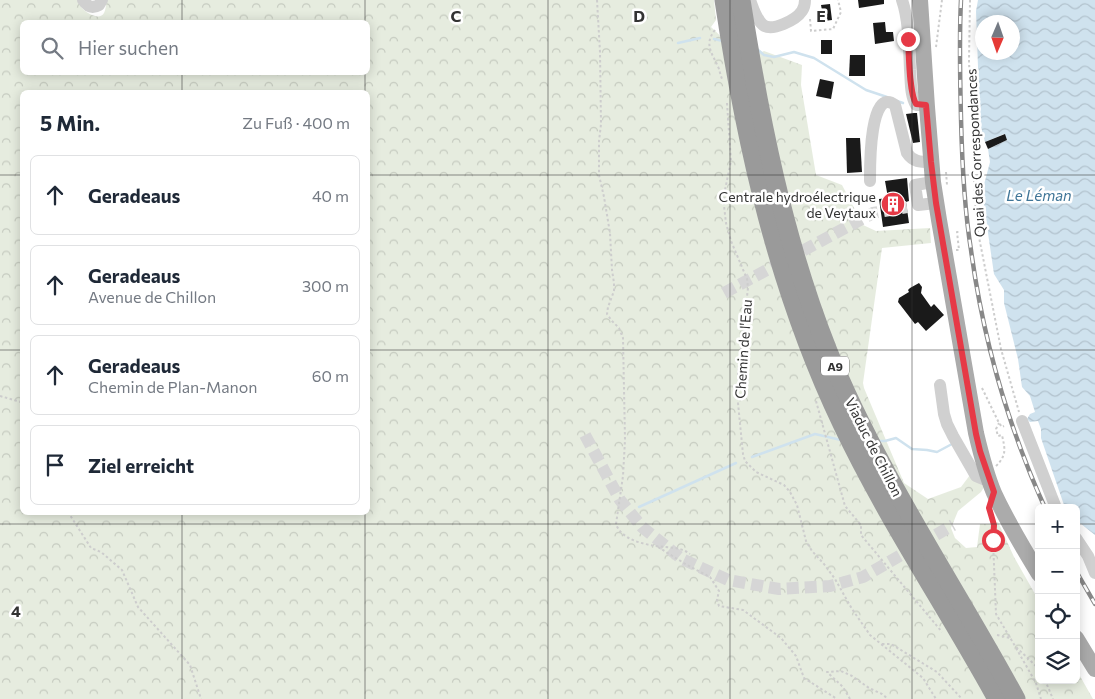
<!DOCTYPE html>
<html lang="de">
<meta charset="utf-8">
<style>
body{margin:0;font-family:Commissioner,sans-serif;background:#f6f6f7;color:#1f2937}
.controls{position:absolute;right:15px;bottom:15px;display:grid;overflow:hidden;border-radius:8px;box-shadow:0 2px 12px #0003}
.controls button{width:45px;height:45px;display:grid;place-items:center;padding:0;border:0;border-bottom:1px solid #e0e1e3;background:#fff;color:#1f2937;font:25px sans-serif}
.compass{position:absolute;left:975px;top:15px;width:45px;height:45px;border-radius:50%;background:#fff;box-shadow:0 2px 12px #0003;rotate:182deg}
.stop{position:absolute;width:15px;height:15px;margin:-11px;border:4px solid #e63946;border-radius:50%;background:#fff}
.stop.end{background:#e63946;border-color:#fff;box-shadow:0 1px 5px #0008}
.list{margin:0;padding:0;list-style:none}
h2{display:flex;justify-content:space-between;align-items:center;height:65px;margin:0;padding:0 20px;font-size:21px}
h2 small{font-size:16px;font-weight:400;color:#747a83}
.list li{display:grid;grid-template-columns:32px 1fr auto;gap:15px;align-items:center;box-sizing:border-box;height:80px;margin:0 10px 10px;padding:0 10px;border:1px solid #e0e1e3;border-radius:8px}
.list b{display:block;font-size:19px;white-space:nowrap}
.list p{margin:0;font-size:16px;white-space:nowrap;color:#747a83}
.list em{font-size:16px;font-style:normal;color:#747a83}
.icon{flex:none;width:28px;height:28px;fill:none;stroke:currentColor;stroke-width:2;stroke-linecap:round;stroke-linejoin:round}
.map{position:relative;flex:none;width:1095px;height:699px;overflow:hidden}
.search{position:absolute;background:#fff;box-shadow:0 2px 12px #0003;left:20px;top:20px;width:350px;height:55px;display:flex;align-items:center;gap:12px;box-sizing:border-box;padding:0 18px;border-radius:8px;color:#747a83;font-size:19px}
.panel{position:absolute;background:#fff;box-shadow:0 2px 12px #0003;left:20px;top:90px;width:350px;height:425px;border-radius:8px}
.map>svg:first-child{display:block}
</style>
<div class="map">
<svg width="1095" height="699" viewBox="0 0 1095 699">
<defs>
<pattern id="forest-crowns" width="20" height="18" patternUnits="userSpaceOnUse" patternTransform="scale(1.25)"><rect width="20" height="18" fill="#e6ecdf"/><path d="M2 6a3 3 0 1 1 6 0M12 15a3 3 0 1 1 6 0" fill="none" stroke="#c6cbc0"/></pattern>
<pattern id="water-waves" width="16" height="10" patternUnits="userSpaceOnUse" patternTransform="scale(1.25)"><rect width="16" height="10" fill="#cfe2ee"/><path d="M0 5q4-4 8 0t8 0" fill="none" stroke="#b2c2cd"/></pattern>
</defs>
<rect width="100%" height="100%" fill="#fff"/>
<path fill="url(#forest-crowns)" fill-rule="evenodd" d="M0 0H78C79 1 81 7 82 8 86 13 100 21 104 13 106 9 106 3 107 0H714L716 20 711 27 746 60 764 51 802 65 801 85 816 175 842 185 863 225 876 231 930 228 931 243 882 248 863 383 864 388 904 483 928 499 961 487 970 475 984 487 981 492 958 511 951 528 955 538 966 548 977 547 980 524H993L998 522 1014 557 1039 601V680H1076V669L1093 699H0ZM22 22H368V72H22ZM22 92H368V512H22Z"/>
<path fill="url(#water-waves)" fill-rule="evenodd" d="M978 0H1095V535L1076 520V508H1065L1041 438V429L1038 421 1030 422 1027 419 1030 414 1035 412 1030 396 1022 387 1018 359 1004 303V290L994 274 982 192 990 162 988 149 1007 140 1004 134 985 142 980 123 976 11ZM982 22H1012V52H982Z"/>
<g fill="none" stroke-linecap="round" stroke-linejoin="round">
<g stroke="#cfe2ee" stroke-width="2.5">
<polyline points="714,39 723,41"/>
<polyline points="678,43 700,38"/>
<polyline points="757,49 764,55 774,57 794,52 814,58 866,90 887,97"/>
<polyline points="897,101 903,103"/>
<polyline points="879,441 885,441 896,438 912,449 927,450 937,452 952,444"/>
<polyline points="752,457 815,434 841,440"/>
<polyline points="639,507 736,463"/>
</g>
</g>
<g fill="#1a1a1a">
<polygon points="858,0 884,0 884,4 859,8"/>
<polygon points="830,4 832,20 824,21 821,5"/>
<polygon points="885,22 886,32 893,32 894,41 875,44 873,23"/>
<rect x="821" y="40" width="11" height="14"/>
<polygon points="850,55 865,55 865,76 849,76"/>
<polygon points="820,79 834,82 831,99 816,96"/>
<polygon points="914,113 917,113 920,142 913,143 906,114"/>
<polygon points="1005,134 1007,140 988,149 985,142"/>
<polygon points="846,138 860,138 862,172 847,173"/>
<polygon points="907,178 909,201 906,202 909,223 883,227 879,199 888,198 885,181"/>
<polygon points="919,283 922,287 921,293 931,307 934,304 944,315 926,331 918,322 915,324 898,302 899,298 909,292 908,290 910,288"/>
</g>
<g fill="none" stroke-linecap="round" stroke-linejoin="round">
<g stroke="#d6d6d6" stroke-width="12" stroke-dasharray="12 6" stroke-linecap="butt">
<polyline points="724,293 873,213 907,207"/>
<polyline points="585,435 620,500 642,527 682,559 728,580 779,589 830,586 863,577 953,525"/>
</g>
<g stroke="#cdcdcd" stroke-width="2" stroke-dasharray="2.5 2.5" stroke-linecap="butt">
<path d="M597 0 600 52 601 124 599 141V175L604 197 610 233 612 270 614 283V291L608 307 607 314 612 321 619 328 623 338 625 440 623 476 616 524C621 539 642 544 656 546 669 548 679 546 690 554"/>
<polyline points="970,0 969,61 971,110 974,155 974,191 977,227 1001,349 1019,412"/>
<polyline points="810,19 811,31 833,29 841,12 838,0"/>
<path d="M715 30C703 45 713 54 719 69 720 73 721 77 723 81"/>
<polyline points="936,47 942,0"/>
<polyline points="727,103 731,161 725,190 724,206 726,223 731,241 747,279 748,288 738,373 738,403 743,454 745,461 756,472 784,485 790,492 797,505 806,541 812,551 824,564 835,579 852,609 870,635 923,678 936,699"/>
<polyline points="946,172 947,185"/>
<polyline points="956,250 959,250 957,232 960,232"/>
<polyline points="982,388 999,423 1002,427 1004,426"/>
<polyline points="0,396 21,402 22,404"/>
<polyline points="816,401 845,506 861,525 861,535 942,632"/>
<path d="M996 466C1007 455 1005 449 1002 435L998 436 996 429 999 423"/>
<polyline points="68,512 91,548 101,552 122,570 138,607 190,665 201,699"/>
<polyline points="994,523 993,540 996,614 1015,646 1039,669"/>
<polyline points="658,547 687,565 710,577 719,591 717,600 719,606 743,610 781,638 796,656 804,678 837,699"/>
<polyline points="997,635 1010,638"/>
<polyline points="882,644 891,644 937,672 962,699"/>
<polyline points="1016,648 1036,683 1041,699"/>
<polyline points="1045,680 1053,699"/>
<polyline points="850,699 843,687 827,672 841,671 852,676 869,688 882,694 888,699"/>
</g>
<g stroke="#d0d0d0" stroke-width="12">
<path d="M83 0C87 6 92 9 99 5L102 0"/>
<path d="M750 0C753 8 756 19 763 25 772 32 796 20 802 11 804 8 805 4 805 0"/>
<path d="M902 0C909 20 909 49 910 70 911 81 910 95 916 105H926"/>
<path d="M870 181C870 170 869 85 895 105L907 153C913 162 920 162 931 162"/>
<polyline points="933,182 915,185 918,205 936,203"/>
<polyline points="940,385 944,414 947,424 953,436 976,476 990,482"/>
<polyline points="1022,421 1056,508"/>
<polyline points="1076,538 1088,556 1095,573"/>
</g>
<g stroke="#ababab" stroke-width="16">
<path d="M920 0 927 107 933 182 939 220 976 433C981 454 986 474 994 493 1007 521 1023 548 1039 574"/>
<polyline points="1076,638 1095,669"/>
</g>
<g stroke="#888" stroke-width="4.5">
<g id="rail">
<path d="M961 0C959 39 960 78 961 118 962 162 964 206 971 250 983 339 1008 426 1045 508"/>
<polyline points="1076,571 1095,604"/>
</g>
</g>
<use href="#rail" stroke="#fff" stroke-width="2.5" stroke-dasharray="8" stroke-linecap="butt"/>
<g stroke="#9a9a9a" stroke-width="19">
<path d="M724 0C746 146 778 290 842 424 887 519 946 606 997 699"/>
<path d="M741 0C760 119 783 238 828 351 878 474 953 583 1016 699"/>
</g>
</g>
<g fill="none" stroke-linecap="round" stroke-linejoin="round">
<path stroke="#e63946" stroke-width="6" d="M908 39C909 55 909 92 916 104L926 105 931 162 936 203 976 434 980 451 994 492 989 508 994 525 993 540"/>
</g>
<path fill="none" stroke="#333" stroke-width="1" stroke-opacity="0.55" d="M182 0V22M365 0V22M548 0V699M730 0V699M912 0V699M182 72V92M365 72V92M0 175H22M368 175H1095M0 350H22M368 350H1095M182 512V699M365 512V699M0 524H1039M1076 524H1095"/>
<defs>
<g id="building-disc" transform="scale(1.25)"><circle r="9.5" fill="#e63946" stroke="#fff"/><path d="M-4-6H4V6H1V3H-1V6H-4ZM-2.5-4.3h1.7v1.8h-1.7ZM.8-4.3h1.7v1.8H.8ZM-2.5-1h1.7V.8h-1.7ZM.8-1h1.7V.8H.8Z" fill="#fff"/></g>
</defs>
<g fill-rule="evenodd">
<use href="#building-disc" x="893" y="204"/>
</g>
<g text-anchor="middle" dominant-baseline="central" stroke-width="5" stroke-linejoin="round" paint-order="stroke">
<rect fill="#fff" stroke="#707070" stroke-width="1" x="821" y="356.5" width="28" height="19" rx="4"/>
<g font-size="12" font-weight="bold" fill="#333">
<text x="835" y="366">A9</text>
</g>
<g font-size="14" fill="#333" stroke="#fff">
<text transform="translate(975 153) rotate(-93)">Quai des Correspondances</text>
<text transform="translate(743 349) rotate(-86)">Chemin de l'Eau</text>
<text transform="translate(874 447) rotate(63)">Viaduc de Chillon</text>
</g>
<g font-size="14" fill="#333" stroke="#fff" text-anchor="end">
<text x="876" y="196">Centrale hydroélectrique<tspan x="876" dy="16">de Veytaux</tspan></text>
</g>
<g font-size="15" font-style="italic" fill="#3f7597" stroke="#fff">
<text x="1039" y="195">Le Léman</text>
</g>
</g>
<g font-size="16" text-anchor="middle" font-weight="bold" fill="#333" stroke="#fff" stroke-width="5" stroke-linejoin="round" paint-order="stroke">
<text x="456" y="22">C</text>
<text x="639" y="22">D</text>
<text x="821" y="22">E</text>
<text x="16" y="617">4</text>
</g>
</svg>
<div class="controls">
<button>+</button>
<button>−</button>
<button><svg class="icon" aria-label="locate" viewBox="0 0 24 24"><circle cx="12" cy="12" r="6"/><path d="M12 2v4M12 18v4M2 12h4M18 12h4"/></svg></button>
<button><svg class="icon" aria-label="layers" viewBox="0 0 24 24"><path d="M12 4l9 5-9 5-9-5zM3 14l9 5 9-5"/></svg></button>
</div>
<svg class="compass" viewBox="-18 -18 36 36"><path d="M0-13l5 13h-10z" fill="#e53935"/><path d="M0 13l5-13h-10z" fill="#747a83"/></svg>
<div class="stop" style="left:993px;top:540px"></div>
<div class="stop end" style="left:908px;top:39px"></div>
<div class="search"><svg class="icon" aria-label="search" viewBox="0 0 24 24"><circle cx="10" cy="10" r="6"/><path d="M15 15l6 6"/></svg>Hier suchen</div>
<section class="panel">
<h2>5 Min.<small>Zu Fuß · 400 m</small></h2>
<ul class="list">
<li><svg class="icon" aria-label="ahead" viewBox="0 0 24 24"><path d="M12 20V5M6 11l6-6 6 6"/></svg><div><b>Geradeaus</b></div><em>40 m</em></li>
<li><svg class="icon" aria-label="ahead" viewBox="0 0 24 24"><path d="M12 20V5M6 11l6-6 6 6"/></svg><div><b>Geradeaus</b><p>Avenue de Chillon</p></div><em>300 m</em></li>
<li><svg class="icon" aria-label="ahead" viewBox="0 0 24 24"><path d="M12 20V5M6 11l6-6 6 6"/></svg><div><b>Geradeaus</b><p>Chemin de Plan-Manon</p></div><em>60 m</em></li>
<li><svg class="icon" aria-label="arrive" viewBox="0 0 24 24"><path d="M6 21V4h12l-3 4 3 4H6"/></svg><div><b>Ziel erreicht</b></div></li>
</ul>
</section>
</div>
